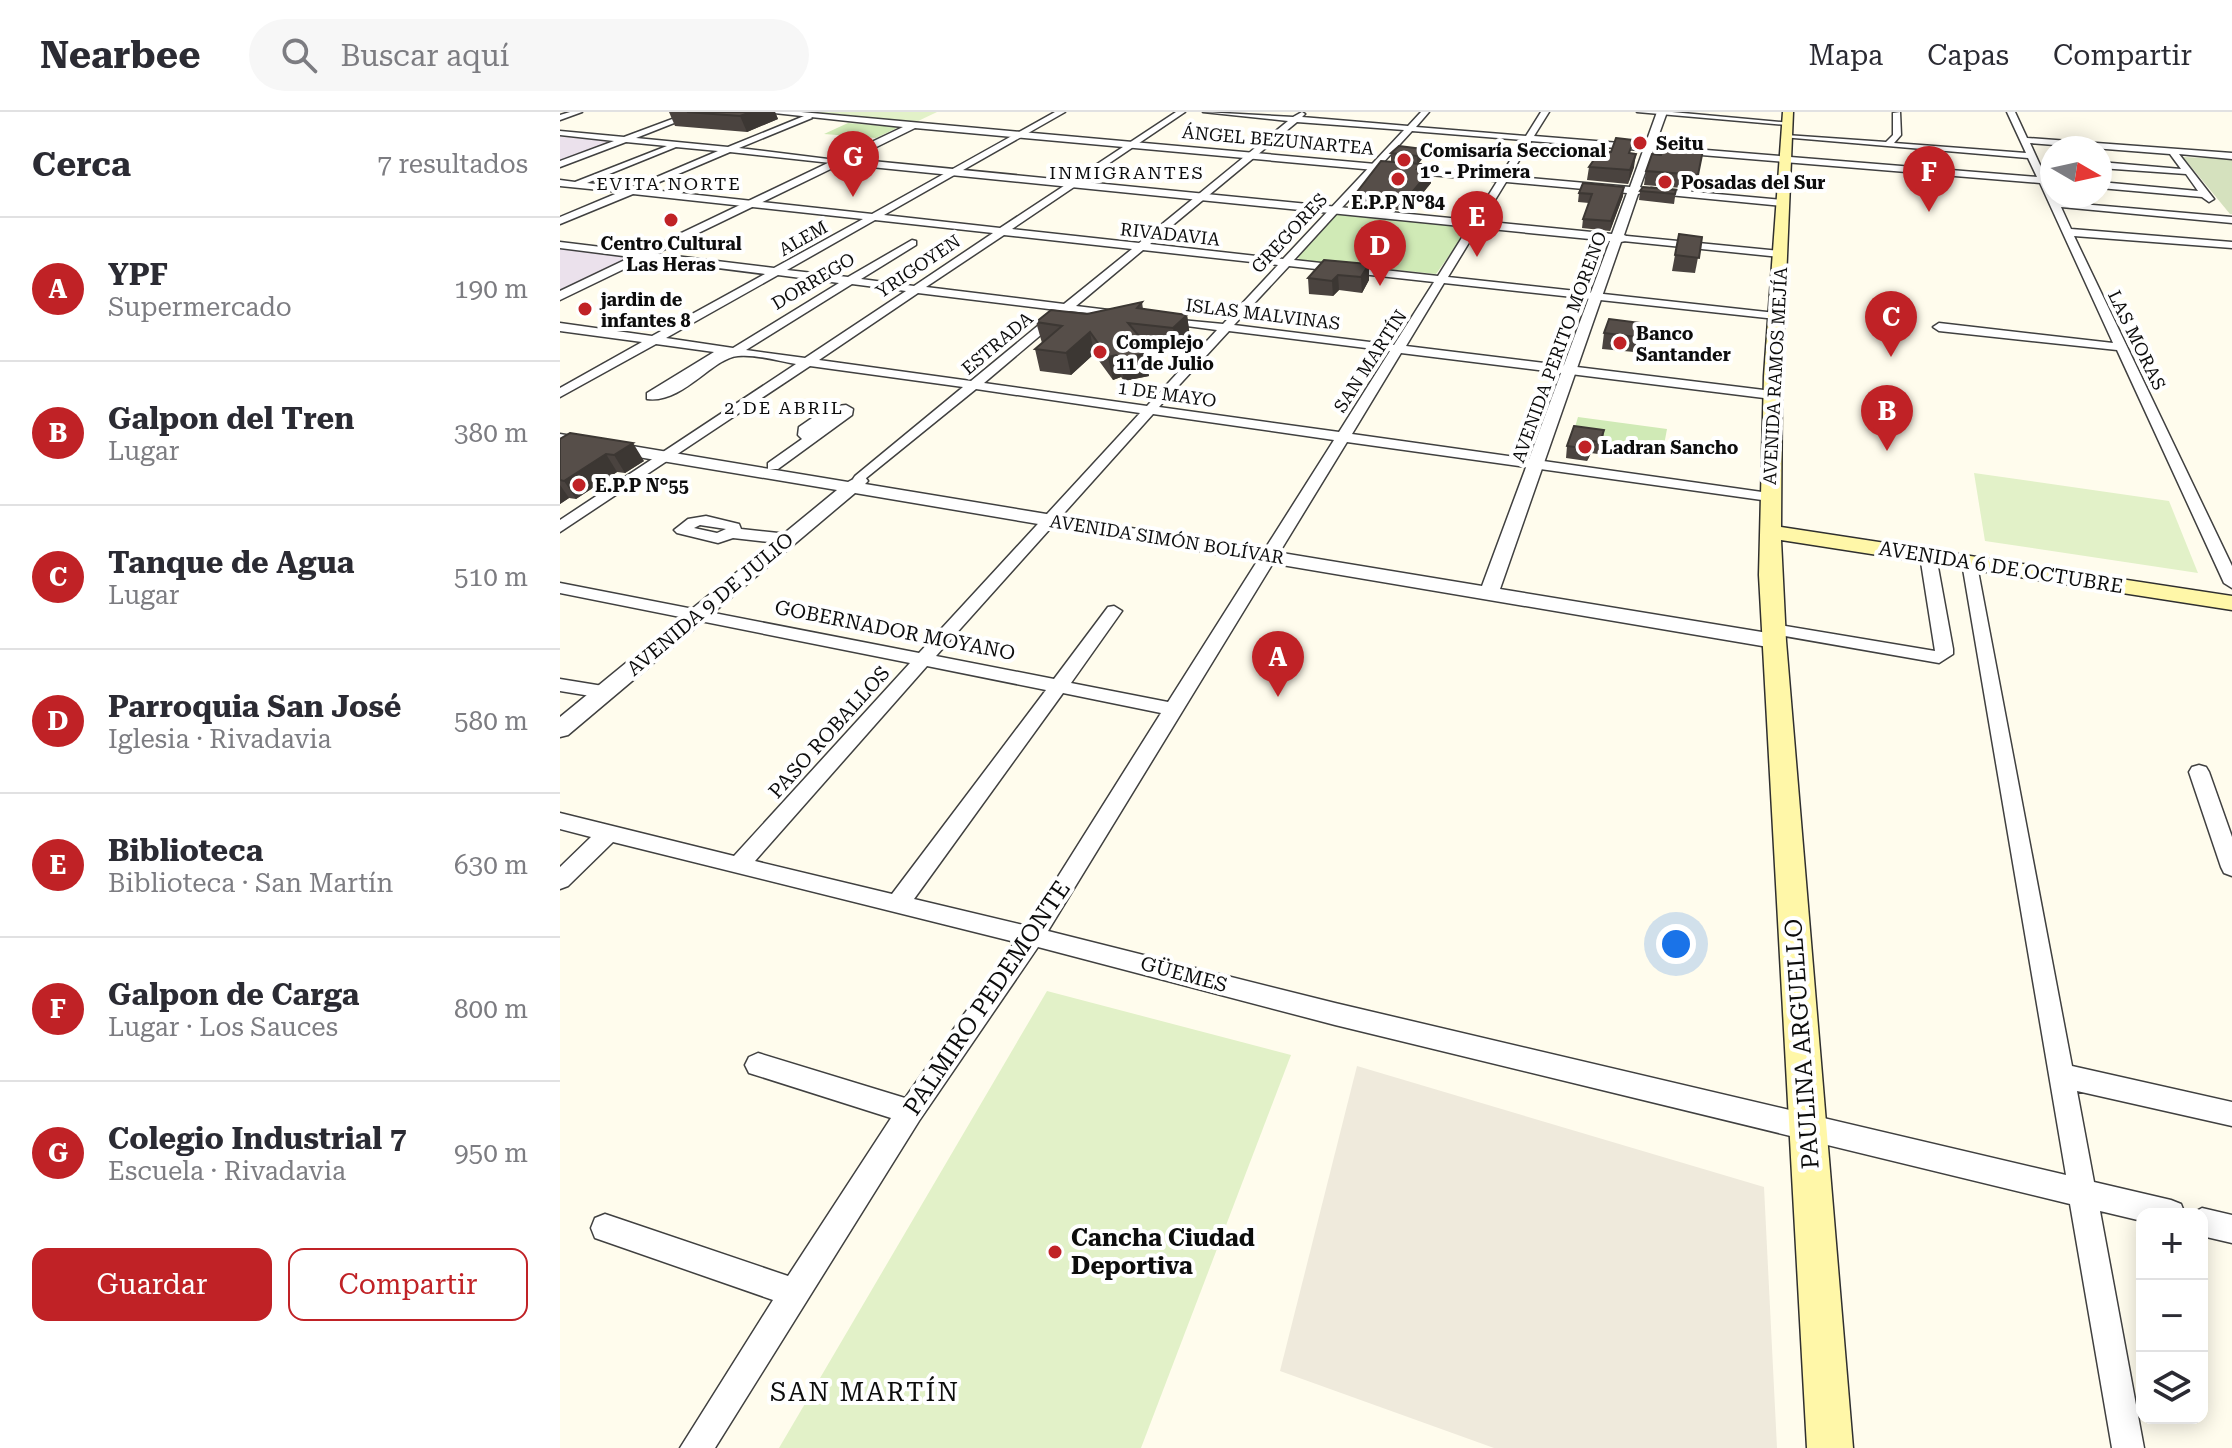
<!DOCTYPE html>
<html lang="es">
<meta charset="utf-8">
<style>
body{margin:0;font-family:"Roboto Serif",serif;background:#f7f7f7;color:#2b2b33}
.controls{position:absolute;right:24px;bottom:24px;display:grid;overflow:hidden;border-radius:16px;box-shadow:0 4px 20px #0003}
.controls button{width:72px;height:72px;display:grid;place-items:center;padding:0;border:0;border-bottom:2px solid #e1e1e2;background:#fff;color:#2b2b33;font:40px sans-serif}
.compass{position:absolute;left:1480px;top:24px;width:72px;height:72px;border-radius:50%;background:#fff;box-shadow:0 4px 20px #0003;rotate:99deg}
.you{position:absolute;left:1116px;top:832px;width:28px;height:28px;margin:-20px;border:6px solid #fff;border-radius:50%;background:#1a73e8;box-shadow:0 0 0 12px #1a73e833}
.badge{display:grid;place-items:center;width:52px;height:52px;border-radius:50%;background:#c02226;color:#fff;font-size:26px;font-weight:700}
.pin{position:absolute;translate:-50% -66px;filter:drop-shadow(0 2px 4px #0008)}
.pin::after{content:'';position:absolute;top:42px;width:28px;height:24px;background:inherit;clip-path:polygon(0 0,100% 0,50% 100%)}
.list{margin:0;padding:0;list-style:none}
h2{display:flex;justify-content:space-between;align-items:center;height:104px;margin:0;padding:0 32px;font-size:34px}
h2 small{font-size:26px;font-weight:400;color:#7c7c81}
.list li{display:grid;grid-template-columns:52px 1fr auto;gap:24px;align-items:center;box-sizing:border-box;height:144px;padding:0 32px;border-top:2px solid #e1e1e2}
.list b{display:block;font-size:30px;white-space:nowrap}
.list p{margin:0;font-size:26px;white-space:nowrap;color:#7c7c81}
.list em{font-size:26px;font-style:normal;color:#7c7c81}
.actions{display:flex;gap:16px;padding:24px 32px}
.actions a{flex:1;padding:18px 0;border:2px solid #c02226;border-radius:16px;text-align:center;font-size:28px;color:#c02226}
.actions .main{background:#c02226;color:#fff}
.icon{flex:none;width:44px;height:44px;fill:none;stroke:currentColor;stroke-width:2;stroke-linecap:round;stroke-linejoin:round}
.map{position:relative;flex:none;width:1672px;height:1336px;overflow:hidden}
header{display:flex;align-items:center;gap:48px;box-sizing:border-box;height:112px;padding:0 40px;background:#fff;border-bottom:2px solid #e1e1e2}
header strong{font-size:38px}
nav{display:flex;gap:44px;margin-inline-start:auto;font-size:28px}
.search{width:560px;height:72px;background:#f7f7f7;display:flex;align-items:center;gap:20px;box-sizing:border-box;padding:0 28px;border-radius:44px;color:#7c7c81;font-size:30px}
main{display:flex}
aside{flex:1;background:#fff}
.map>svg:first-child{display:block}
</style>
<header>
<strong>Nearbee</strong>
<div class="search"><svg class="icon" aria-label="search" viewBox="0 0 24 24"><circle cx="10" cy="10" r="6"/><path d="M15 15l6 6"/></svg>Buscar aquí</div>
<nav><a>Mapa</a><a>Capas</a><a>Compartir</a></nav>
</header>
<main>
<aside>
<h2>Cerca<small>7 resultados</small></h2>
<ul class="list">
<li><span class="badge">A</span><div><b>YPF</b><p>Supermercado</p></div><em>190 m</em></li>
<li><span class="badge">B</span><div><b>Galpon del Tren</b><p>Lugar</p></div><em>380 m</em></li>
<li><span class="badge">C</span><div><b>Tanque de Agua</b><p>Lugar</p></div><em>510 m</em></li>
<li><span class="badge">D</span><div><b>Parroquia San José</b><p>Iglesia · Rivadavia</p></div><em>580 m</em></li>
<li><span class="badge">E</span><div><b>Biblioteca</b><p>Biblioteca · San Martín</p></div><em>630 m</em></li>
<li><span class="badge">F</span><div><b>Galpon de Carga</b><p>Lugar · Los Sauces</p></div><em>800 m</em></li>
<li><span class="badge">G</span><div><b>Colegio Industrial 7</b><p>Escuela · Rivadavia</p></div><em>950 m</em></li>
</ul>
<div class="actions"><a class="main">Guardar</a><a>Compartir</a></div>
</aside>
<div class="map">
<svg width="1672" height="1336" viewBox="0 0 1672 1336">
<rect width="100%" height="100%" fill="#fffced"/>
<g fill="#ebe1ec">
<polygon points="0,21 65,28 0,52"/>
<polygon points="0,133 84,143 0,184"/>
</g>
<g fill="#d0eab6">
<polygon points="288,11 336,15 337,16 316,26 264,22"/>
<polygon points="779,100 908,113 909,116 876,162 739,148 738,145"/>
<polygon points="1018,305 1107,317 1103,338 1012,325"/>
</g>
<polygon fill="#d5e1be" points="1623,45 1672,47 1672,102 1670,102"/>
<g fill="#e2f1c8">
<polygon points="231,0 377,0 354,11"/>
<polygon points="1414,361 1609,389 1638,461 1425,429"/>
<polygon points="487,879 731,943 581,1336 219,1336"/>
</g>
<polygon fill="#efeadc" points="797,954 1204,1075 1217,1336 934,1336 720,1259"/>
<g fill="none" stroke-linecap="round" stroke-linejoin="round">
<g stroke="#404040" stroke-width="3">
<g id="minor">
<polygon points="10,0 22,0 0,8 0,3"/>
<path d="M131 0H142L76 26 168 35 249 2 252 6 179 36 284 49 280 52 170 40 83 77 312 102 495 0H505L324 103 440 116 616 0H625L452 117 579 131 728 9 643 0 733 5 742 0 745 2 742 5 848 14 861 0H869L856 15 966 24 981 0H989L974 24 1477 65 1468 46 1222 25 1226 23 1326 30 1333 23V1L1340 0 1341 23 1334 31 1466 41 1447 0H1455L1467 26 1672 41V47L1619 42 1654 87 1649 90 1642 85 1540 76V70L1638 79 1626 62 1540 56V50L1621 57 1610 42 1470 31 1486 66H1492V72L1489 71 1492 84 1498 90 1672 105V111L1501 95 1511 117 1672 130V136L1514 124 1672 454V476L1664 471 1557 238 1379 219 1373 215 1379 211 1553 231 1480 71 971 29 888 165 1216 201 1222 204 1216 207 884 171 846 234 1212 279 1218 283 1212 287 841 241 792 322 1209 381 1216 385 1209 389 787 330 488 819 775 891 1506 1063 1402 451 1410 446 1416 448 1512 954 1672 990V1014L1517 979 1534 1070 1611 1088 1621 1092 1625 1102H1582V1109L1540 1099 1584 1336H1552L1510 1092 775 913 478 835 359 1009 155 1336H120L213 1188 35 1126 31 1116 35 1106 45 1102 228 1164 331 1006 189 961 185 953 189 945 198 941 345 986 455 830 53 730 8 774 0 777V755L31 725 0 717V701L174 744 350 551 0 481V471L359 541 580 301 416 277 300 371 293 367 295 364 403 275 250 254 0 420V408L236 252C218 249 196 242 178 244 152 246 123 292 87 287V281L154 240 96 232 0 285V276L82 230 0 219V211L92 224 205 162 0 136V130L214 156 303 107 73 82 0 112V105L60 80 0 74V68L15 70 107 34 66 30 0 55V49L54 29 0 23V19L64 25ZM737 10 844 18 723 147 590 132ZM852 19 963 28 878 164 734 148ZM116 35 158 39 71 76 27 71ZM315 108 433 121 354 174 301 167 356 133V129L352 128 288 165 227 158ZM444 123 572 137 504 192 366 175ZM583 138 718 153 663 212 600 206 598 208 604 211 657 218 587 294 424 271 509 199 569 205 571 203 565 200 516 194ZM729 154 874 170 834 233 674 213ZM218 163 279 171 173 236 106 226ZM292 172 346 179 245 246 186 238ZM358 181 497 198 411 269 259 248ZM669 219 830 239 779 320 599 295ZM593 302 774 328 608 590 511 571 562 499 554 494 548 495 494 567 376 544ZM367 554 486 578 332 782 195 749ZM503 581 601 601 467 814 354 787Z"/>
<polygon points="1077,0 1112,0 1231,11 1227,13"/>
<polygon points="1091,76 1223,88 1228,91 1223,94 1088,81"/>
<polygon points="1067,124 1220,139 1225,142 1220,145 1063,129 1063,125"/>
<polygon points="286,293 293,297 292,303 218,357 208,357 208,351 242,327 238,323 239,315 268,295"/>
<path d="M146 404 179 412 181 417 228 422 236 427 228 432 173 426 158 431 117 421 114 418 128 407ZM140 413 166 417 157 421 134 416Z"/>
<polygon points="1368,439 1376,444 1393,537 1393,542 1379,551 1213,522 1204,517 1213,512 1375,539 1360,444"/>
<polygon points="0,567 43,574 52,580 43,586 0,579"/>
<polygon points="1639,653 1646,655 1649,660 1672,725 1672,764 1664,761 1661,755 1629,660 1632,655"/>
<polygon points="1642,1096 1672,1103 1672,1131 1642,1124 1642,1102 1631,1102"/>
</g>
</g>
<g stroke="#404040" stroke-width="3">
<path id="tertiary" d="M205 0H241L1070 75 1097 0H1107L1080 75 1089 79 1078 82 1064 123 1073 127 1061 130 940 477 1214 522 1224 529 1214 536 295 381 8 623 0 625V605L277 378 0 332V322L288 370 299 364 305 365 308 369 305 372 922 474 1050 129 281 52 0 188V179L343 15ZM355 16 1067 81 1052 122 292 47Z"/>
</g>
<g stroke="#2f2f2f" stroke-width="3">
<polygon id="secondary" points="1223,0 1233,0 1222,264 1221,415 1672,484 1672,498 1221,428 1226,529 1293,1336 1247,1336 1199,463 1204,264"/>
</g>
<use href="#minor" fill="#fff" fill-rule="evenodd"/>
<use href="#tertiary" fill="#fff" fill-rule="evenodd"/>
<use href="#secondary" fill="#fff7a8" fill-rule="evenodd"/>
</g>
<g fill="#4a433f">
<polygon points="109,0 215,0 218,7 187,20 115,14"/>
<polygon points="839,34 863,46 858,52 871,71 848,99 797,94 797,80 831,49 831,41"/>
<polygon points="1123,37 1143,38 1135,77 1084,73 1086,59 1101,43"/>
<polygon points="1071,41 1074,55 1068,72 1027,68 1029,55"/>
<polygon points="1116,78 1114,92 1079,88 1080,79"/>
<polygon points="1019,81 1063,84 1050,119 1022,116 1023,107 1029,91 1018,90"/>
<polygon points="1119,122 1142,125 1135,161 1112,159"/>
<polygon points="1038,143 1037,153 1029,177 1016,176 1017,165"/>
<polygon points="809,152 809,168 802,181 779,178 773,184 749,182 748,166"/>
<polygon points="582,190 583,197 627,203 630,225 617,238 588,235 593,259 588,260 589,264 564,269 561,265 553,268 534,242 511,263 480,259 475,237 482,231 476,210 527,202"/>
<polygon points="1049,207 1078,226 1074,240 1042,237 1044,221"/>
<polygon points="1044,318 1043,329 1038,342 1031,341 1027,349 1006,346 1007,334"/>
<polygon points="0,327 84,349 65,361 57,360 16,387 9,386 0,392"/>
</g>
<g fill="#3c3733">
<polygon points="191,0 215,0 218,7 187,20 180,4"/>
<polygon points="863,37 863,46 857,53 857,44"/>
<polygon points="1076,42 1074,55 1068,72 1070,58"/>
<polygon points="871,58 871,71 848,99 848,85"/>
<polygon points="1064,75 1063,84 1050,119 1051,109"/>
<polygon points="1038,143 1037,153 1029,177 1030,166"/>
<polygon points="809,152 809,168 802,181 801,165"/>
<polygon points="778,163 779,178 773,184 772,169"/>
<polygon points="627,203 630,225 617,238 613,216"/>
<polygon points="530,220 534,242 511,263 506,241"/>
<polygon points="589,236 593,259 588,260 589,264 564,269 560,247"/>
<polygon points="556,243 561,265 553,268 548,245"/>
<polygon points="1033,329 1031,341 1027,349 1029,337"/>
<polygon points="73,331 84,349 65,361 54,343"/>
<polygon points="46,342 57,360 16,387 4,369"/>
<polygon points="0,373 9,386 0,392"/>
</g>
<g fill="#564e49" stroke="#3c3733" stroke-width="2">
<polygon points="127,0 191,0 180,4"/>
<polygon points="1056,26 1074,28 1069,41 1076,42 1070,58 1029,55 1040,39 1051,40"/>
<polygon points="1105,30 1124,31 1122,37 1143,38 1138,63 1086,59 1092,42 1101,43"/>
<polygon points="839,34 863,37 857,44 831,41"/>
<polygon points="821,49 861,52 857,57 871,58 848,85 797,80"/>
<polygon points="1023,71 1064,75 1051,109 1023,107 1032,82 1019,81"/>
<polygon points="1083,75 1116,78 1115,82 1080,79"/>
<polygon points="1119,122 1142,125 1139,146 1115,143"/>
<polygon points="1026,142 1038,143 1030,166 1017,165"/>
<polygon points="764,148 809,152 801,165 778,163 772,169 748,166"/>
<polygon points="582,190 577,196 627,203 613,216 568,211 589,236 581,238 584,242 560,247 556,243 548,245 530,220 506,241 475,237 502,214 476,210 491,198 527,202"/>
<polygon points="1049,207 1081,211 1077,225 1044,221"/>
<polygon points="1014,314 1044,318 1040,330 1033,329 1029,337 1007,334"/>
<polygon points="10,321 73,331 54,343 46,342 4,369 0,368 0,327"/>
</g>
<g fill="#c02226" stroke="#fff" stroke-width="3">
<circle cx="1080" cy="31" r="8"/>
<circle cx="844" cy="48" r="8"/>
<circle cx="838" cy="67" r="8"/>
<circle cx="1105" cy="70" r="8"/>
<circle cx="111" cy="108" r="8"/>
<circle cx="25" cy="197" r="8"/>
<circle cx="1060" cy="231" r="8"/>
<circle cx="540" cy="240" r="8"/>
<circle cx="1025" cy="335" r="8"/>
<circle cx="19" cy="373" r="8"/>
<circle cx="495" cy="1140" r="8"/>
</g>
<g text-anchor="middle" dominant-baseline="central" stroke-width="8" stroke-linejoin="round" paint-order="stroke">
<g font-size="18" fill="#0d0d0d" stroke="#fff">
<text transform="translate(718 28) rotate(5)">ÁNGEL BEZUNARTEA</text>
<text transform="translate(729 121) rotate(-47)">GREGORES</text>
<text transform="translate(610 122) rotate(6)">RIVADAVIA</text>
<text transform="translate(243 126) rotate(-29)">ALEM</text>
<text transform="translate(358 154) rotate(-34)">YRIGOYEN</text>
<text transform="translate(253 169) rotate(-31)">DORREGO</text>
<text transform="translate(703 202) rotate(7)">ISLAS MALVINAS</text>
<text transform="translate(1577 228) rotate(64)">LAS MORAS</text>
<text transform="translate(437 231) rotate(-40)">ESTRADA</text>
<text transform="translate(999 235) rotate(-70)">AVENIDA PERITO MORENO</text>
<text transform="translate(810 249) rotate(-57)">SAN MARTÍN</text>
<text transform="translate(1215 264) rotate(-87)">AVENIDA RAMOS MEJÍA</text>
<text transform="translate(607 282) rotate(8)">1 DE MAYO</text>
<text transform="translate(607 427) rotate(9)">AVENIDA SIMÓN BOLÍVAR</text>
</g>
<g font-size="18" font-weight="bold" fill="#0d0d0d" stroke="#fff" text-anchor="start">
<text x="1096" y="31">Seitu</text>
<text x="860" y="38">Comisaría Seccional<tspan x="860" dy="21">1º - Primera</tspan></text>
<text x="1121" y="70">Posadas del Sur</text>
<text x="838" y="90" text-anchor="middle">E.P.P N°84</text>
<text x="111" y="131" text-anchor="middle">Centro Cultural<tspan x="111" dy="21">Las Heras</tspan></text>
<text x="41" y="187">jardin de<tspan x="41" dy="21">infantes 8</tspan></text>
<text x="1076" y="221">Banco<tspan x="1076" dy="21">Santander</tspan></text>
<text x="556" y="230">Complejo<tspan x="556" dy="21">11 de Julio</tspan></text>
<text x="1041" y="335">Ladran Sancho</text>
<text x="35" y="373">E.P.P N°55</text>
</g>
<g font-size="18" letter-spacing="2" fill="#0d0d0d" stroke="#fff">
<text x="567" y="60">INMIGRANTES</text>
<text x="109" y="71">EVITA NORTE</text>
<text x="224" y="295">2 DE ABRIL</text>
</g>
<g font-size="20" fill="#0d0d0d" stroke="#fff">
<text transform="translate(1441 455) rotate(9)">AVENIDA 6 DE OCTUBRE</text>
<text transform="translate(150 492) rotate(-40)">AVENIDA 9 DE JULIO</text>
<text transform="translate(335 518) rotate(11)">GOBERNADOR MOYANO</text>
<text transform="translate(269 620) rotate(-48)">PASO ROBALLOS</text>
<text transform="translate(624 862) rotate(15)">GÜEMES</text>
</g>
<g font-size="24" fill="#0d0d0d" stroke="#fff">
<text transform="translate(427 886) rotate(-56)">PALMIRO PEDEMONTE</text>
<text transform="translate(1242 932) rotate(-94)">PAULINA ARGUELLO</text>
</g>
<g font-size="24" font-weight="bold" fill="#0d0d0d" stroke="#fff" text-anchor="start">
<text x="511" y="1126">Cancha Ciudad<tspan x="511" dy="28">Deportiva</tspan></text>
</g>
<g font-size="26" letter-spacing="2" fill="#0d0d0d" stroke="#fff">
<text x="305" y="1280">SAN MARTÍN</text>
</g>
</g>
</svg>
<div class="controls">
<button>+</button>
<button>−</button>
<button><svg class="icon" aria-label="layers" viewBox="0 0 24 24"><path d="M12 4l9 5-9 5-9-5zM3 14l9 5 9-5"/></svg></button>
</div>
<svg class="compass" viewBox="-18 -18 36 36"><path d="M0-13l5 13h-10z" fill="#e53935"/><path d="M0 13l5-13h-10z" fill="#7c7c81"/></svg>
<div class="you"></div>
<div class="pin badge" style="left:718px;top:585px">A</div>
<div class="pin badge" style="left:1327px;top:339px">B</div>
<div class="pin badge" style="left:1331px;top:245px">C</div>
<div class="pin badge" style="left:820px;top:174px">D</div>
<div class="pin badge" style="left:917px;top:145px">E</div>
<div class="pin badge" style="left:1369px;top:100px">F</div>
<div class="pin badge" style="left:293px;top:85px">G</div>
</div>
</main>
